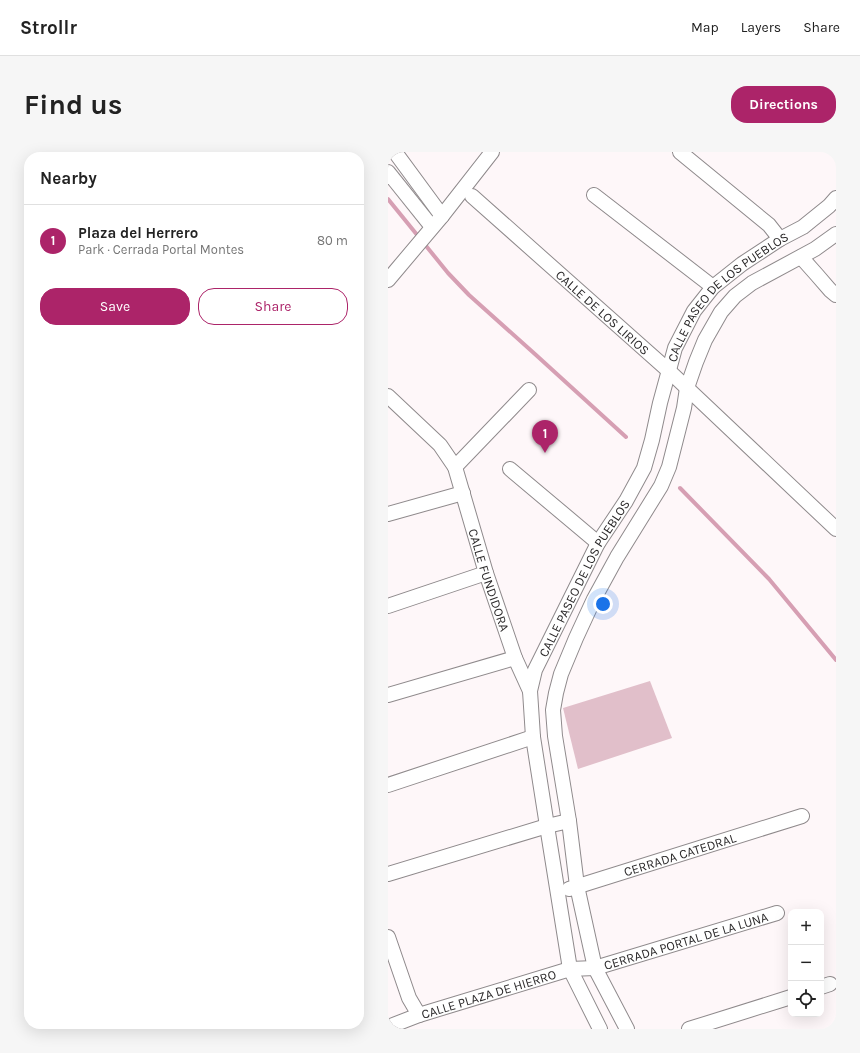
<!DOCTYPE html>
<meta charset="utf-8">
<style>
body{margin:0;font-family:Karla,sans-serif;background:#f6f6f6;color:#222}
.controls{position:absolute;right:12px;bottom:12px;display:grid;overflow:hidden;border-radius:8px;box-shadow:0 4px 16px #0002}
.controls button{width:36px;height:36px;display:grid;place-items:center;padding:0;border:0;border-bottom:1px solid #e0e0e0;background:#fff;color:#222;font:20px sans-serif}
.you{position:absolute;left:215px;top:452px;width:14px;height:14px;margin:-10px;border:3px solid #fff;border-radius:50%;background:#1a73e8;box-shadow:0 0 0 6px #1a73e833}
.badge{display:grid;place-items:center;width:26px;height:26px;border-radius:50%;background:#ac2469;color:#fff;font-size:13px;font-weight:700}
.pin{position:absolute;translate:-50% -33px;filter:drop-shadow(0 1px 2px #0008)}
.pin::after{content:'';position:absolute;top:21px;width:14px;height:12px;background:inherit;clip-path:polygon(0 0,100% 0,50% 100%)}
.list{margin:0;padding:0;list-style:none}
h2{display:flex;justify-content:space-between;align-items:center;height:52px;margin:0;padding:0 16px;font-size:17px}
h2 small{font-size:13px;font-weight:400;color:#767676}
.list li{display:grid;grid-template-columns:26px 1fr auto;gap:12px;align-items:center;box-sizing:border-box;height:72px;padding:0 16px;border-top:1px solid #e0e0e0}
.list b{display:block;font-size:15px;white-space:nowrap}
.list p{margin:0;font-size:13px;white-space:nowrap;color:#767676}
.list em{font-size:13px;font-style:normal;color:#767676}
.actions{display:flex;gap:8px;padding:12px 16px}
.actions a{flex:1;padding:9px 0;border:1px solid #ac2469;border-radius:16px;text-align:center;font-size:14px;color:#ac2469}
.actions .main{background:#ac2469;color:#fff}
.icon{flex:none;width:22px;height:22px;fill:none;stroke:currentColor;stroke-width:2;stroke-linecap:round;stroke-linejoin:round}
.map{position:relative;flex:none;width:448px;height:877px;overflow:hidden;border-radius:16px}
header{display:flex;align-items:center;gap:24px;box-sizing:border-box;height:56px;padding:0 20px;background:#fff;border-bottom:1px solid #e0e0e0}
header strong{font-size:19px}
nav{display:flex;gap:22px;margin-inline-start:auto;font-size:14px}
.intro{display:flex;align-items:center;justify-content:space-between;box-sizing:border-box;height:96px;padding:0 24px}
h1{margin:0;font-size:28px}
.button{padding:10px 18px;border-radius:16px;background:#ac2469;color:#fff;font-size:14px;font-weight:700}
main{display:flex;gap:24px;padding:0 24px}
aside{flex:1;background:#fff;border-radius:16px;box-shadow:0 4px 16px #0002}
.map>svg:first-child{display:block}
</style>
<header>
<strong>Strollr</strong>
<nav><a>Map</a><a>Layers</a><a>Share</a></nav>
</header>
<div class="intro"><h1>Find us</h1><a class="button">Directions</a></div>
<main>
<aside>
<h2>Nearby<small></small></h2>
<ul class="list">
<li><span class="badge">1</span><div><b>Plaza del Herrero</b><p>Park · Cerrada Portal Montes</p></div><em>80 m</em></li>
</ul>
<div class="actions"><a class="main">Save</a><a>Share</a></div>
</aside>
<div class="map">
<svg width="448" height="877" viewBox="0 0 448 877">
<rect width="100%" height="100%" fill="#fef7f9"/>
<polygon fill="#e1bfca" points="262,529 284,586 190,617 175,556"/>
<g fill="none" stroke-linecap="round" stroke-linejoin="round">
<g stroke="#d69fb3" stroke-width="4">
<polyline points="0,47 60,121 81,143 148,203 238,285"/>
<polyline points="292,336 381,427 448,508"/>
</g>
<g stroke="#8f8a8c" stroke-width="16">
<g id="minor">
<polyline points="7,0 54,64"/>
<polyline points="292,0 381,73 392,87"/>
<polyline points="0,20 44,75"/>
<polyline points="206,43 325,135"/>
<path id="s1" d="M84 44 281 219 448 377"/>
<polyline points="413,105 429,123 442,138 448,143"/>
<polyline points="0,128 54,64 104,0"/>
<path id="s2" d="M0 244 52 293 67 315 98 421 127 506 142 539"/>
<polyline points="67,315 141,238"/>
<polyline points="122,317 210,391"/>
<polyline points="0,362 75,341"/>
<polyline points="0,454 98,421"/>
<polyline points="0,543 127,506"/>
<polyline points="0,633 145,585"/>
<polyline points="0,722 159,674 181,669"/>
<path id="s3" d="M181 737 414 664"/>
<polyline points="0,785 21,846 31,863"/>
<polyline points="433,835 442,832"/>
<path id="s4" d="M0 875 31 863 182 817 207 816 389 761"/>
<path id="s5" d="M212 877 182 817 159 674 145 585 142 539 147 518 210 391 238 349 256 316 264 288 272 251 287 196 306 159 325 135 354 112 392 87 415 75 441 54 448 46"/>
<polyline points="239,877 207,816 189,734 181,669 167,584 165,558 168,541 173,522 188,486 206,447 229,405 273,334 281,315 296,256 299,236 308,210 317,188 333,160 347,144 364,131 427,97 448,82"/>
<polyline points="301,877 403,845"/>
</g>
</g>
<use href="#minor" stroke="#fff" stroke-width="14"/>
</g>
<g text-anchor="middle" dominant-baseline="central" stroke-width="4" stroke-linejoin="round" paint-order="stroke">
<g font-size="13" fill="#2c2a2b" stroke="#fff">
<text stroke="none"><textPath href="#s5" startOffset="798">CALLE PASEO DE LOS PUEBLOS</textPath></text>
<text stroke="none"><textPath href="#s1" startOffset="175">CALLE DE LOS LIRIOS</textPath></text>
<text stroke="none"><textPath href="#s5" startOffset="474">CALLE PASEO DE LOS PUEBLOS</textPath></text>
<text stroke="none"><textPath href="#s2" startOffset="216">CALLE FUNDIDORA</textPath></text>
<text stroke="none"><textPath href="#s3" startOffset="116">CERRADA CATEDRAL</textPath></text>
<text stroke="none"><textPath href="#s4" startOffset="311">CERRADA PORTAL DE LA LUNA</textPath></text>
<text stroke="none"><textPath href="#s4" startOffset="106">CALLE PLAZA DE HIERRO</textPath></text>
</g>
</g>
</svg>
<div class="controls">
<button>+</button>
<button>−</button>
<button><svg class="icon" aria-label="locate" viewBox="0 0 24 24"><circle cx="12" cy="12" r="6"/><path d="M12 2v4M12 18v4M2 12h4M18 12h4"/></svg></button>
</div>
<div class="you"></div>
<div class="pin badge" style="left:157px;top:301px">1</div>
</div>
</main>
